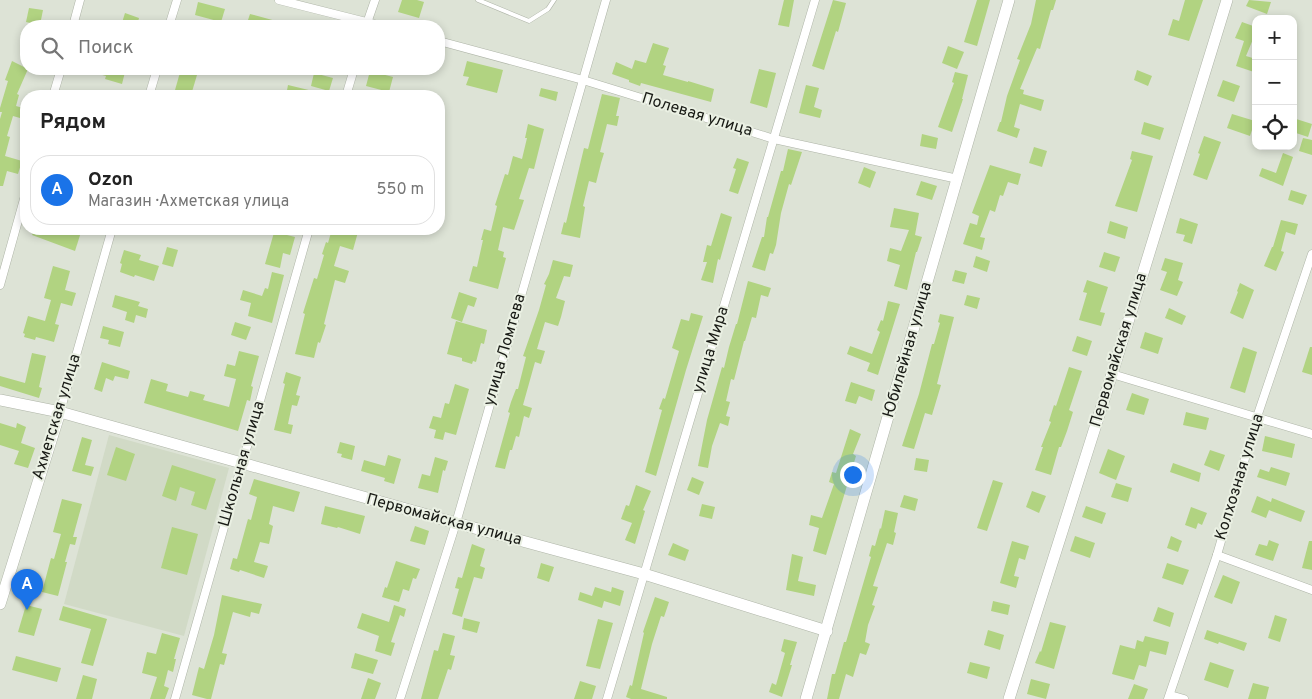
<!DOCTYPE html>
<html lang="ru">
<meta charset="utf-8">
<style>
body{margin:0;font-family:Overpass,sans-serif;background:#f6f6f6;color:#222}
.controls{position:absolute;right:15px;top:15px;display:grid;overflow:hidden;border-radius:10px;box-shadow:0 2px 8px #0003}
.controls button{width:45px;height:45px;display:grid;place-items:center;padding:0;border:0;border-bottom:1px solid #e0e0e0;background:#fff;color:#222;font:25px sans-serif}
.you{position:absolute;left:852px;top:474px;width:18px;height:18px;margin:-12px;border:4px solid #fff;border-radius:50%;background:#1a73e8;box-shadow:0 0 0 8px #1a73e833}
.badge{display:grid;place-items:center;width:32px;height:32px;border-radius:50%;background:#1a73e8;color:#fff;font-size:16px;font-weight:700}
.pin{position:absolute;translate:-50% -41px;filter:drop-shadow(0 1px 2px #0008)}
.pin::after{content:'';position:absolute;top:26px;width:18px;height:15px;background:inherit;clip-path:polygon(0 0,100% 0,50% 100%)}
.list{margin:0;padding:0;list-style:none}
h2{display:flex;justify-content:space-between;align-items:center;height:65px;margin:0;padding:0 20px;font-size:21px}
h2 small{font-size:16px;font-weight:400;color:#767676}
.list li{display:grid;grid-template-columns:32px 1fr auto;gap:15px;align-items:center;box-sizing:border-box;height:70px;margin:0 10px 10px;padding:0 10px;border:1px solid #e0e0e0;border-radius:20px}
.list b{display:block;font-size:19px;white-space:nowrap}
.list p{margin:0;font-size:16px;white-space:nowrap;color:#767676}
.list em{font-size:16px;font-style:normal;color:#767676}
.icon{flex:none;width:28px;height:28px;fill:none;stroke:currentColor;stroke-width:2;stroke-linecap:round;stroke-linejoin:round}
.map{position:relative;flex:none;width:1312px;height:699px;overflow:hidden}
.search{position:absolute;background:#fff;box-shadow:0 2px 8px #0003;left:20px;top:20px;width:425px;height:55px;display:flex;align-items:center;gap:12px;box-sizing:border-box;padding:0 18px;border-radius:20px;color:#767676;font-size:19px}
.panel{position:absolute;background:#fff;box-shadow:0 2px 8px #0003;left:20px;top:90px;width:425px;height:145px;border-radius:20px}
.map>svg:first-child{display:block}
</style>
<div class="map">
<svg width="1312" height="699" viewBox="0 0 1312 699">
<rect width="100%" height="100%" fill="#dde3d6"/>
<polygon fill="#d1dac6" points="109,435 229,468 184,636 64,604"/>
<g fill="#b1d381">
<polygon points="402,0 417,0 424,2 419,18 398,12"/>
<polygon points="784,0 794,0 789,27 778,25"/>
<polygon points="833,0 846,3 838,32 836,31 824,70 812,66"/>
<polygon points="977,0 990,0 977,46 964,42"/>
<polygon points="1036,0 1056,0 1053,10 1051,10 1040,49 1037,48 1020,89 1024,90 1023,94 1044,100 1041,111 1020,104 1014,127 1020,129 1017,138 997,131 1000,122 1001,122 1007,96 1020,60 1017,59 1031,24"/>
<polygon points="1185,0 1203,0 1189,41 1168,35 1173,19 1179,21"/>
<polygon points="1249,0 1271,2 1267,14 1246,6"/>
<polygon points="198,2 225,9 221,22 195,15"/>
<polygon points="29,8 43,10 40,25 26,22"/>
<polygon points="125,13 139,18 137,26 121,26"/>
<polygon points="250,14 287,24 286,26 246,26"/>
<polygon points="1242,22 1256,27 1256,32 1246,56 1256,59 1254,72 1236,66 1244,41 1235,38"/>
<polygon points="653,43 669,48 663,65 666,66 663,75 688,82 688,81 714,89 711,102 641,83 640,86 629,82 629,80 612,74 616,62 632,69 635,60 646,63"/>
<polygon points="948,46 964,52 957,69 942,63"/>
<polygon points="12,61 28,69 17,94 19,95 16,106 23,108 20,118 13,116 7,136 10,137 5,156 22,161 18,174 7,171 3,186 0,186 0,119 2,112 0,112 0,108 8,81 5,80"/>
<polygon points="467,61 503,70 497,93 466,85 469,77 463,76"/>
<polygon points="88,69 120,69 119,71 125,72 122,84 105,79 106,76 87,71"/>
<polygon points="181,69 197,75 191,95 175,90"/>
<polygon points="759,69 776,73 767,108 750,103"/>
<polygon points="1137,70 1152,76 1148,86 1134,80"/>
<polygon points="370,71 393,77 389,92 366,86"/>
<polygon points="955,72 968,75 962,99 963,99 952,132 938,127 954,83 952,82"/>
<polygon points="314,73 333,78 329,91 311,86"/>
<polygon points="1223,80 1240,86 1234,102 1217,96"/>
<polygon points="288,85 321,93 321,96 286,96"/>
<polygon points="806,85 819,88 814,107 822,110 820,118 799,113"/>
<polygon points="541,88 558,92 556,101 539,96"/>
<polygon points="602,94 620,98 616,116 619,116 617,126 607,124 600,152 604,153 601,163 596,183 589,181 583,206 585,207 580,238 561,234 564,222 566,223 584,148 588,149"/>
<polygon points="1232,114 1255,121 1250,136 1227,128"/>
<polygon points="1293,118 1312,124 1308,137 1293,132"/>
<polygon points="1144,122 1164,128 1160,140 1141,134"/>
<polygon points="528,124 544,129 534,169 529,168 519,199 524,200 514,230 503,227 498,250 504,252 503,257 506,258 498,289 469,281 473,266 477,267 483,240 481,240 484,229 491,231 497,206 495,205 505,174 508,175 513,156 522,159 527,138 525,138"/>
<polygon points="922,134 938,138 936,149 920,146"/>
<polygon points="1204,136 1221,142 1207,180 1193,175 1200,154 1198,153"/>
<polygon points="1303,138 1312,140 1312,155 1299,151"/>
<polygon points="1034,147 1047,151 1042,167 1029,163"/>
<polygon points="788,149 802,152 791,185 789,184 781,213 776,245 773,254 770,253 765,271 752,267 762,237 764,237 767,217 768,217 781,171 783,171"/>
<polygon points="1132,151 1153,156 1137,212 1115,206 1132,160 1130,159"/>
<polygon points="1283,153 1293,157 1283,186 1259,176 1262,168 1276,173"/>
<polygon points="737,158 749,162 738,194 729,191 736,169 733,168"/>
<polygon points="990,165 1021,174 1018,185 1008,182 1003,196 1000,195 995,212 990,210 980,237 985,238 982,250 963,244 970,223 977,225 979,216 972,213"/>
<polygon points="864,167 876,172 870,188 858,183"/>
<polygon points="921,181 937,186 932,200 916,195"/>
<polygon points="1291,190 1307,195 1303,205 1288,200"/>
<polygon points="894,208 919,213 915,235 922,237 917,252 916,252 907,290 894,286 900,265 887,261 890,248 901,251 909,230 890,227"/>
<polygon points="721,213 732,217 720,260 718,259 713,283 701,280 707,262 703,262 707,245 711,246"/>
<polygon points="1180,218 1198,224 1192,244 1183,241 1185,235 1176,233"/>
<polygon points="1281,220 1298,224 1295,235 1286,232 1281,251 1284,252 1276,271 1264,266 1272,247 1273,247"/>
<polygon points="1110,221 1128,227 1125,239 1107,233"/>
<polygon points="35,229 82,229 75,251 32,235"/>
<polygon points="275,229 289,229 287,235 295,237 290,255 283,253 280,268 265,264"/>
<polygon points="332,229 343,229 358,232 353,250 340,246 334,266 349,271 345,283 335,280 324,324 326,325 320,343 318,342 314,358 295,354 305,314 303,313 314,278 317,279 324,255 322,254 326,242 328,243"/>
<polygon points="167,247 178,250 173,267 162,264"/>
<polygon points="124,250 141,255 139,260 159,266 154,281 135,275 134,277 120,272 122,264 120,263"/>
<polygon points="1104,252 1120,257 1115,272 1099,267"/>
<polygon points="976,256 990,261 987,272 973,267"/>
<polygon points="1165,258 1183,263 1178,280 1183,282 1177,296 1160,290 1167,272 1161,270"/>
<polygon points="553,260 573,265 570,277 564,276 556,298 565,301 561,317 558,326 545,322 537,349 545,351 541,364 535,362 523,405 532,408 529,418 524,416 519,437 516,436 512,450 510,450 505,469 495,467 510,413 508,412 511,402 516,389 518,389 526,357 523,356 539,310 546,285 544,284 549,274"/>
<polygon points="53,266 70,271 65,290 76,293 72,306 61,303 55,324 59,325 54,342 36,337 35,340 24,337 25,334 23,333 28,316 45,321 51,300 44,298"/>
<polygon points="955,270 967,273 964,284 952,281"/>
<polygon points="272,272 284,275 272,323 248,316 251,303 240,300 243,290 262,296 265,288 268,289"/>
<polygon points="1087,280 1108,287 1100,312 1105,313 1101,326 1079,320 1087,293 1083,292"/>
<polygon points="748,281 771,288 768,297 761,295 756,318 752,317 745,341 744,341 734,380 731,379 726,401 730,402 726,416 730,417 728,426 720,423 712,446 708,468 698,466 707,420 722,367 724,368 729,347 736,324 737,324"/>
<polygon points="1240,283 1254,290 1243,319 1230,313 1238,292 1237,291"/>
<polygon points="459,292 477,298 474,307 468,305 462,322 451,318"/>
<polygon points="115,295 140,302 138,306 148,309 146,318 136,315 134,323 125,320 127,312 112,307"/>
<polygon points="967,295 980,298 977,309 964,305"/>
<polygon points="888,301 900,304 878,375 867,371 870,363 847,354 850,346 872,354 880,332 877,330 881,320 883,321"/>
<polygon points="1169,308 1186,316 1182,325 1165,318"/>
<polygon points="691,313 703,316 686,370 656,476 645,472 662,410 659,409 663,398 665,399 679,351 672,348 677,332 681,319 689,321"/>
<polygon points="940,314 954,317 937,384 941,385 932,415 925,413 914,449 902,446 919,394 932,344 934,344 940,323 938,322"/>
<polygon points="456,321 487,330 484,344 481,343 476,362 473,361 472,364 462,361 462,358 447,354"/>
<polygon points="235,322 251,327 246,340 231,335"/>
<polygon points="103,326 124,332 120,347 108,344 109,340 100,338"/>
<polygon points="1145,332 1163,338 1158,354 1140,348"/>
<polygon points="1077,336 1092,341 1087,356 1072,351"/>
<polygon points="1243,347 1257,352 1245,393 1230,388"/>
<polygon points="1310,347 1312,347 1312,375 1302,372"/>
<polygon points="239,351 259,356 251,386 253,387 250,401 247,400 238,431 144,403 151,379 168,384 166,391 188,397 190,391 205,395 203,400 229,407 236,379 224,376 227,364 235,366"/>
<polygon points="32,353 46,356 39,387 42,388 39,398 0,386 0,376 25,383"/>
<polygon points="102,362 130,371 128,379 115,376 113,381 106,378 102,392 94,389"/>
<polygon points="1069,367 1082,371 1069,410 1073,412 1067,431 1061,447 1059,447 1051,475 1035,470 1043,447 1041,447 1051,422 1049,421 1054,405 1056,406"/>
<polygon points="286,372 301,377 296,395 300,396 297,406 292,405 288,424 293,425 291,434 274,430 285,384 283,383"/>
<polygon points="851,382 875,390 872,401 859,396 856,404 845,401"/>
<polygon points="455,384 469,389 456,435 445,432 443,440 434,438 436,430 429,428 433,416 441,418 445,403 449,404"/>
<polygon points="1132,393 1149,399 1144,415 1126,410"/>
<polygon points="1186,412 1209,418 1206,430 1183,425"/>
<polygon points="0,423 16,428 17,423 26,427 21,443 35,448 28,468 14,464 19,451 0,445"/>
<polygon points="850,429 861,434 853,454 856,456 826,555 813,551 819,528 809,525 811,515 822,518 834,484 829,482 832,472 836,473"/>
<polygon points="1265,436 1295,444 1292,458 1262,451"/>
<polygon points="82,437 92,440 85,465 94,467 91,476 72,471"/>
<polygon points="340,442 355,446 352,460 341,457 342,454 337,453"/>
<polygon points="116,447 135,454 126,481 107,475"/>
<polygon points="1108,449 1125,456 1116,480 1099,473"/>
<polygon points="1210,450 1225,455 1219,471 1204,465"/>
<polygon points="388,455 401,459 394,484 384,481 385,478 361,471 364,460 385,466"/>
<polygon points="435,457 448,461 445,471 443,470 438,493 418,488 422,474 430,476"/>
<polygon points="916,458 929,460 927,472 914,470"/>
<polygon points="1173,463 1201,473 1199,482 1170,472"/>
<polygon points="172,465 216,479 206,510 191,505 195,492 180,487 176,501 162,496"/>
<polygon points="1271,467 1290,473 1286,486 1257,477 1260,469 1269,472"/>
<polygon points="692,477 704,482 699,495 687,490"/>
<polygon points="254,479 300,492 294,512 273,506 269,524 273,526 269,544 260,542 254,562 268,566 264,578 240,570 239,572 230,569 233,558 237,559 248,519 251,520 257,497 249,494"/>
<polygon points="993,480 1003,483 987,531 977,528"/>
<polygon points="1116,483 1132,488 1128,502 1111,497"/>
<polygon points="636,485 651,491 643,510 645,511 635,544 625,540 632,523 621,519 626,505 629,506"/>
<polygon points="1032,491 1046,496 1039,513 1026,507"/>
<polygon points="904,495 918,499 915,511 900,507"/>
<polygon points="1257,496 1271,502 1272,498 1305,511 1301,522 1269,510 1266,518 1251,512"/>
<polygon points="62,499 82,504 73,537 77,537 75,545 70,544 65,562 67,562 58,596 42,592 51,558 54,559 61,534 53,532"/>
<polygon points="702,504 715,507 712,519 699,516"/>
<polygon points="325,506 365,516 360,534 338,527 337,528 321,524"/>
<polygon points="1086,506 1106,513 1102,524 1082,517"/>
<polygon points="1191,507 1207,513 1202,525 1198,523 1196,529 1185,525"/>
<polygon points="885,510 898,513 894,532 896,533 893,545 887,543 873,586 878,587 872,605 875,606 868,625 865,642 870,644 866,655 860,653 853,677 846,674 839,699 827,699 832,674 835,674 844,642 846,642 871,557 869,556 872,545 875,546 880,528 881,529"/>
<polygon points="415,526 429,531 425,545 410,541"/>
<polygon points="172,527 198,534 187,575 161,568"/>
<polygon points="1075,536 1095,543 1090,558 1070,551"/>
<polygon points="1171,536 1182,541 1178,552 1167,548"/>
<polygon points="1269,540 1279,544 1273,561 1255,555 1259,544 1267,546"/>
<polygon points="1012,541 1029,546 1025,560 1019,558 1014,576 1019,577 1016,588 1000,583"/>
<polygon points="1309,541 1312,541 1312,570 1302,568"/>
<polygon points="673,543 689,550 685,561 668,555"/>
<polygon points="472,544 485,549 480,566 485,568 482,579 474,577 462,617 452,614 459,589 455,588 458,577 462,578"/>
<polygon points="792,554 803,557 798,581 816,585 814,596 786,590"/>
<polygon points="396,561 420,569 416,579 413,578 409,591 403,589 399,602 382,597 385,587 387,588"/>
<polygon points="541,563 554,567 549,582 537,578"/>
<polygon points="1167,563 1189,570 1183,585 1162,578"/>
<polygon points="1223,575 1240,582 1232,604 1214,597"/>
<polygon points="595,587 611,592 612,587 624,591 620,606 604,601 602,608 578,600 580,592 592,596"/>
<polygon points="222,595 262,604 259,614 251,612 250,617 233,612 222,653 227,654 224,665 220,664 211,699 207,699 192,695 199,667 204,669 214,635"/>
<polygon points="655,597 669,602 664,617 661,616 652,644 641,689 667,697 667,699 631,699 626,697 630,685 632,686 644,633 643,632"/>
<polygon points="993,601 1010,605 1008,615 991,611"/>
<polygon points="26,605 42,609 34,636 18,632"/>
<polygon points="394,605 406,609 404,617 400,615 391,642 395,643 391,656 375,651 379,636 357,628 362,613 389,622"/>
<polygon points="63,606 107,619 93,666 81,663 91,629 59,620"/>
<polygon points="1158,607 1174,613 1170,627 1153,621"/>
<polygon points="1275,615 1287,619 1280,642 1268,638"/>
<polygon points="464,618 480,622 477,633 462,629"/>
<polygon points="598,619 613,623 600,669 586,666"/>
<polygon points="1050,622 1066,626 1054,669 1035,663 1040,651 1041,652"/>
<polygon points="988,630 1004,635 1000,650 984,645"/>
<polygon points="1207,630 1247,643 1244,651 1219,642 1218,644 1204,639"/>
<polygon points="162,633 180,638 174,659 176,659 173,672 168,670 164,686 169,688 165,699 150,699 157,677 142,673 147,652 156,654"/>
<polygon points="443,633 455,636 450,655 455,656 451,670 448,669 438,699 421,699 434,650 438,651"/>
<polygon points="1145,636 1169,642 1166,655 1150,651 1146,667 1139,665 1134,680 1112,674 1120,645 1135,649 1137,640 1143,642"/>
<polygon points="784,639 797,642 790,665 792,665 782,697 769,692 772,683 776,685 785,653 781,651"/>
<polygon points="355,653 378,660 373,674 351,668"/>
<polygon points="16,656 61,668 57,682 12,670"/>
<polygon points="970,662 990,667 987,679 967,673"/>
<polygon points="1210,662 1234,670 1228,688 1204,680"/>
<polygon points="83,675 97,679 92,699 76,699"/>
<polygon points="368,678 381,683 375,699 361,699"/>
<polygon points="1031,679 1050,684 1046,699 1027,694"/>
<polygon points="580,681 596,686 592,699 574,699"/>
<polygon points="1253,683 1269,687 1266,699 1248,699"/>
<polygon points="1134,684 1148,689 1144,699 1128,699"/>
</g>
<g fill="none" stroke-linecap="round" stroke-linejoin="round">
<g stroke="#aeb4a7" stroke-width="5">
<polyline id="lane" points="478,0 529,21 548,9 554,0"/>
</g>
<g stroke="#aeb4a7" stroke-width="9">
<g id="street">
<polyline points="279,0 382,26"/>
<polyline points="73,26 80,0"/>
<polyline points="169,26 177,0"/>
<polyline points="366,26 375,0"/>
<polyline points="439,41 583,80 774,139 958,179"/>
<polyline points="53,96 61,69"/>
<polyline points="149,96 157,69"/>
<polyline points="346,96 354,69"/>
<polyline points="0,285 26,192"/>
<polyline points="1112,374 1312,434"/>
<polyline points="60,412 112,229"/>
<polyline points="1217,555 1312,590"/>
<polyline points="1170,695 1184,699"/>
<polyline points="175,699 309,229"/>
<polyline points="400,699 456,523 606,0"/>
<polyline points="607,699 815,0"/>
<polyline points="1168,699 1217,555 1257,417 1312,254"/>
</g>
</g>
<g stroke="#aeb4a7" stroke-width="12">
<g id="secondary">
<polyline points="0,400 60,412 456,523 644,574 827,631"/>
<polyline points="0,604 60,412"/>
<polyline points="806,699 1009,0"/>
<polyline points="1009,699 1112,374 1227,0"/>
</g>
</g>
<use href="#lane" stroke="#fff" stroke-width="4"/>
<use href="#street" stroke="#fff" stroke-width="8"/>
<use href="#secondary" stroke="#fff" stroke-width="11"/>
</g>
<g text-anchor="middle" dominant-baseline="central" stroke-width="4" stroke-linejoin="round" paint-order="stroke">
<g font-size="16" fill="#181a15" stroke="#eaf0e3">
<text transform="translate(697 115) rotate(17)">Полевая улица</text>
<text transform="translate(505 350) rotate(-74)">улица Ломтева</text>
<text transform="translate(711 350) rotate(-73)">улица Мира</text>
<text transform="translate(908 350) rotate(-74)">Юбилейная улица</text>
<text transform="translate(1119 350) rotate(-73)">Первомайская улица</text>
<text transform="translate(57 417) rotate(-73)">Ахметская улица</text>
<text transform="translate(242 464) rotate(-74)">Школьная улица</text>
<text transform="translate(1240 477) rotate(-73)">Колхозная улица</text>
<text transform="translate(444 520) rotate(15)">Первомайская улица</text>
</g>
</g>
</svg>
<div class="controls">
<button>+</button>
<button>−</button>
<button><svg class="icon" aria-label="locate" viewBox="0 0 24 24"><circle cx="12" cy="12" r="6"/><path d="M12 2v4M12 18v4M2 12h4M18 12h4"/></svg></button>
</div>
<div class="you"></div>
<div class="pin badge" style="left:27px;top:610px">A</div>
<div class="search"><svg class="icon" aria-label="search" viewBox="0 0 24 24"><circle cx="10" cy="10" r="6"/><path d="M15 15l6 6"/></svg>Поиск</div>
<section class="panel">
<h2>Рядом<small></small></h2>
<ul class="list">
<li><span class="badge">A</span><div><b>Ozon</b><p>Магазин · Ахметская улица</p></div><em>550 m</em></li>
</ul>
</section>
</div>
